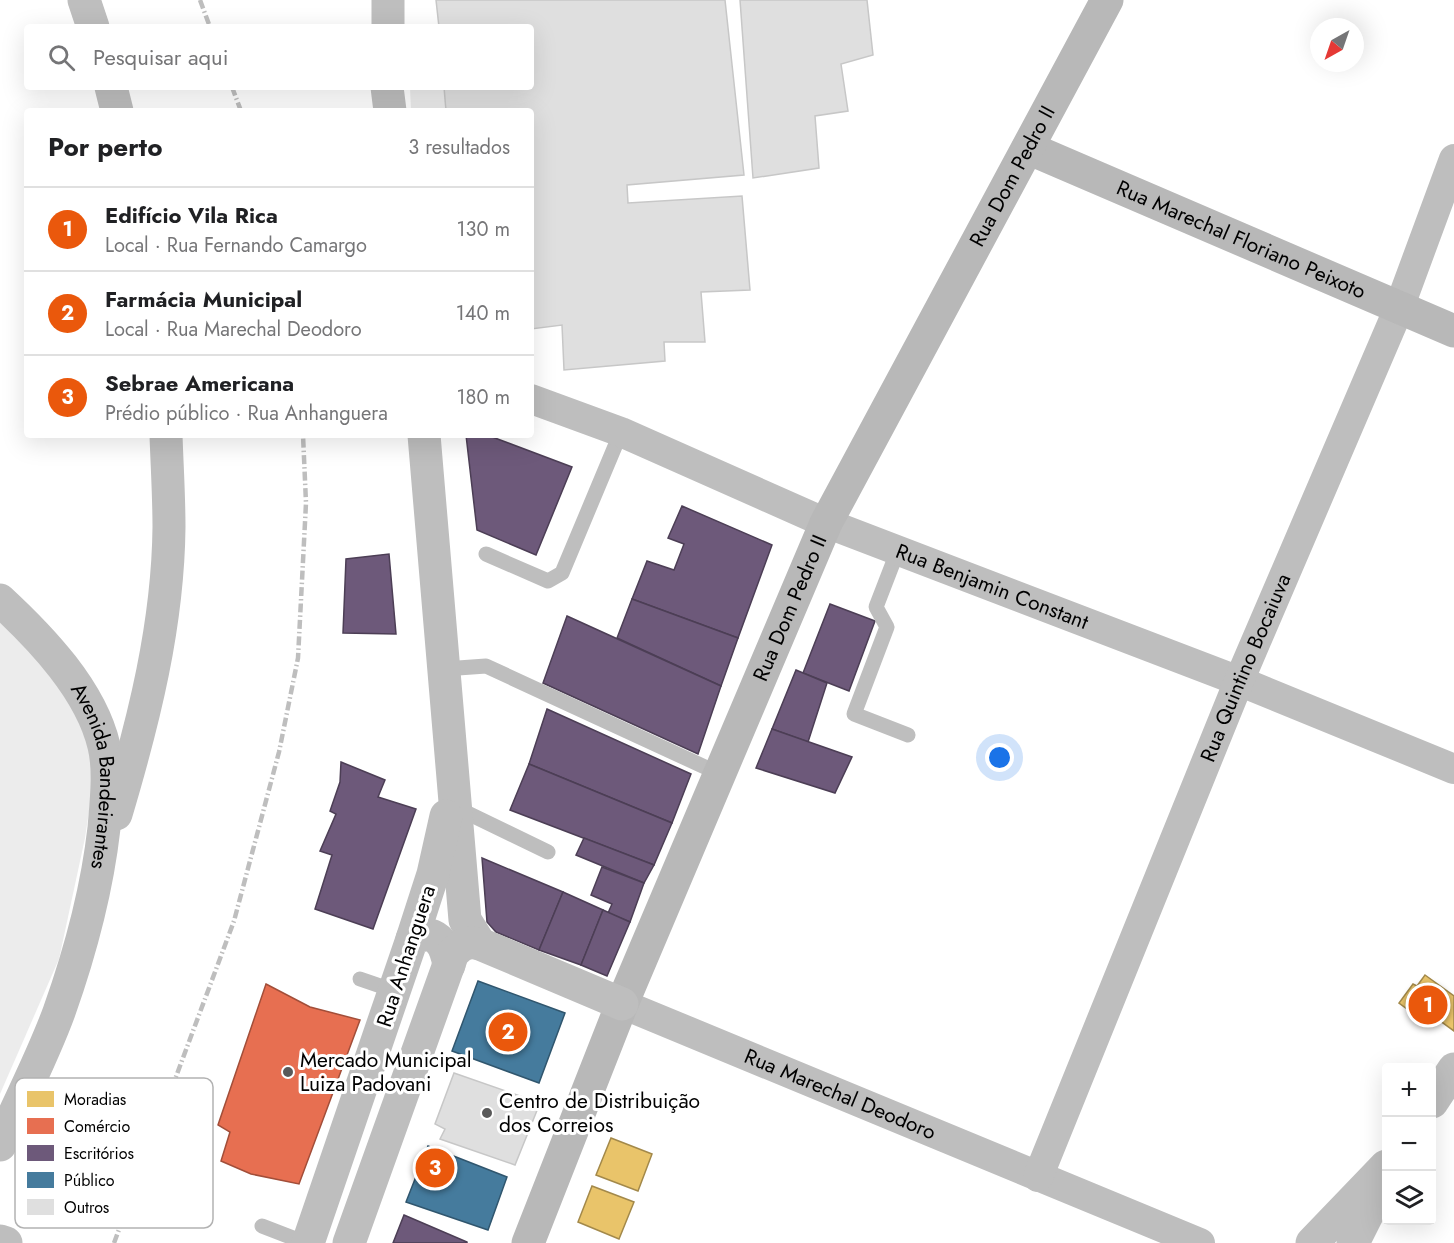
<!DOCTYPE html>
<html lang="pt">
<meta charset="utf-8">
<style>
body{margin:0;font-family:Jost,sans-serif;background:#f2f2f2;color:#202124}
.controls{position:absolute;right:18px;bottom:18px;display:grid;overflow:hidden;border-radius:6px;box-shadow:0 6px 24px #0002}
.controls button{width:54px;height:54px;display:grid;place-items:center;padding:0;border:0;border-bottom:2px solid #e0e0e0;background:#fff;color:#202124;font:30px sans-serif}
.compass{position:absolute;left:1310px;top:18px;width:54px;height:54px;border-radius:50%;background:#fff;box-shadow:0 6px 24px #0002;rotate:220deg}
.you{position:absolute;left:1000px;top:758px;width:21px;height:21px;margin:-15px;border:4px solid #fff;border-radius:50%;background:#1a73e8;box-shadow:0 0 0 9px #1a73e833}
.badge{display:grid;place-items:center;width:39px;height:39px;border-radius:50%;background:#ea580c;color:#fff;font-size:20px;font-weight:700}
.pin{position:absolute;translate:-50% -50%;border:3px solid #fff;box-shadow:0 2px 6px #0006}
.list{margin:0;padding:0;list-style:none}
h2{display:flex;justify-content:space-between;align-items:center;height:78px;margin:0;padding:0 24px;font-size:26px}
h2 small{font-size:20px;font-weight:400;color:#757577}
.list li{display:grid;grid-template-columns:39px 1fr auto;gap:18px;align-items:center;box-sizing:border-box;height:84px;padding:0 24px;border-top:2px solid #e0e0e0}
.list b{display:block;font-size:22px;white-space:nowrap}
.list p{margin:0;font-size:20px;white-space:nowrap;color:#757577}
.list em{font-size:20px;font-style:normal;color:#757577}
.icon{flex:none;width:33px;height:33px;fill:none;stroke:currentColor;stroke-width:2;stroke-linecap:round;stroke-linejoin:round}
.map{position:relative;flex:none;width:1454px;height:1243px;overflow:hidden}
.search{position:absolute;background:#fff;box-shadow:0 6px 24px #0002;left:24px;top:24px;width:510px;height:66px;display:flex;align-items:center;gap:15px;box-sizing:border-box;padding:0 21px;border-radius:6px;color:#757577;font-size:22px}
.panel{position:absolute;background:#fff;box-shadow:0 6px 24px #0002;left:24px;top:108px;width:510px;height:330px;border-radius:6px}
.map>svg:first-child{display:block}
</style>
<div class="map">
<svg width="1454" height="1243" viewBox="0 0 1454 1243">
<rect width="100%" height="100%" fill="#fff"/>
<g fill="#ececec">
<polygon points="410,87 444,87 446,111 411,111"/>
<polygon points="0,619 61,686 81,724 95,771 85,838 59,959 0,1094"/>
</g>
<g fill="#e9c46a" stroke="#a3894a" stroke-width="1.5">
<polygon points="1425,975 1454,996 1454,1031 1421,1007 1415,1015 1399,1003 1413,984 1417,986"/>
<polygon points="611,1138 652,1154 638,1191 596,1175"/>
<polygon points="592,1186 634,1202 619,1239 578,1222"/>
</g>
<polygon fill="#e76f51" stroke="#a24e39" stroke-width="1.5" points="266,984 310,1007 360,1020 299,1184 251,1174 221,1161 230,1132 218,1125"/>
<g fill="#6d597a" stroke="#4c3e55" stroke-width="1.5">
<polygon points="466,435 487,435 572,467 536,555 477,530"/>
<polygon points="682,506 772,545 738,638 632,599 647,561 674,570 684,544 668,538"/>
<polygon points="389,554 396,634 343,633 346,559"/>
<polygon points="632,599 738,638 721,686 617,638"/>
<polygon points="830,604 875,621 849,691 803,673"/>
<polygon points="567,616 721,686 698,754 543,683"/>
<polygon points="796,670 827,683 808,742 772,729"/>
<polygon points="547,709 691,774 672,823 529,764"/>
<polygon points="772,729 852,757 835,793 756,768"/>
<polygon points="341,762 385,780 378,797 416,809 373,929 315,909 332,855 320,851 336,814 330,811 340,782"/>
<polygon points="529,764 672,823 654,865 510,810"/>
<polygon points="584,838 654,865 644,883 576,855"/>
<polygon points="482,858 563,892 539,950 496,932 487,922"/>
<polygon points="602,867 644,883 630,922 608,913 612,904 591,895"/>
<polygon points="563,892 603,910 581,965 539,950"/>
<polygon points="603,910 630,922 607,976 581,965"/>
<polygon points="404,1215 467,1242 467,1243 393,1243"/>
</g>
<g fill="#457b9d" stroke="#30566e" stroke-width="1.5">
<polygon points="478,981 565,1013 539,1083 452,1051"/>
<polygon points="428,1146 507,1177 488,1230 406,1202"/>
</g>
<g fill="#dfdfdf" stroke="#c7c7c7" stroke-width="1.5">
<polygon points="436,0 725,0 744,175 627,185 628,203 742,196 750,290 701,292 705,342 664,342 665,361 564,370 562,325 531,329 531,111 446,111 444,87 531,87 531,27 439,27"/>
<polygon points="740,0 867,0 873,55 841,64 848,111 815,116 819,168 753,178"/>
<polygon points="454,1073 540,1103 515,1165 440,1139 445,1129 435,1124"/>
</g>
<g fill="none" stroke-linecap="round" stroke-linejoin="round">
<g stroke="#bebebe" stroke-width="15">
<polyline points="898,550 876,607 887,627 854,714 908,735"/>
<polyline points="486,554 548,581 562,573 621,432"/>
<polyline points="444,669 486,666 720,774"/>
<polyline points="455,807 548,852"/>
<polyline points="360,979 395,991"/>
<polyline points="262,1226 306,1243"/>
</g>
<g stroke="#bebebe" stroke-width="30">
<path id="s1" d="M531 399 621 432 826 523 1239 681 1454 769"/>
<path id="s2" d="M622 1004 1200 1243"/>
<path id="s3" d="M1038 1177 1239 681 1399 308 1454 159"/>
</g>
<g stroke="#bebebe" stroke-width="33">
<polyline points="388,27 388,0"/>
<polyline points="387,87 390,111"/>
<polyline points="424,435 465,920 480,944"/>
<polyline points="412,939 433,874 446,816"/>
</g>
<g stroke="#b8b8b8" stroke-width="33">
<path id="s4" d="M1028 148 1454 331"/>
<path id="s5" d="M528 1243 622 1004 826 523 1107 0"/>
</g>
<g stroke="#bebebe" stroke-width="33">
<polyline points="84,0 93,27"/>
<polyline points="111,87 117,111"/>
<path id="s6" d="M0 600C41 638 91 690 104 746 110 771 106 803 104 828 97 890 80 953 59 1012 43 1056 19 1102 0 1145"/>
<path d="M116 814C144 720 168 625 169 527 169 496 167 465 166 435"/>
<polyline points="1432,1102 1454,1069"/>
<polyline points="0,1241 6,1243"/>
<path d="M308 1243 412 939C436 927 445 943 449 965"/>
<path d="M349 1243 453 953C462 944 468 941 480 944L622 1004"/>
<polyline points="1312,1243 1386,1166"/>
<polyline points="1353,1243 1383,1183"/>
</g>
<g stroke="#bebebe" stroke-width="4.5" stroke-dasharray="9 3 1.5 3" stroke-linecap="butt">
<polyline points="200,0 210,27"/>
<polyline points="232,87 241,111"/>
<polyline points="114,1243 234,921 279,752 298,658 306,503 303,435"/>
</g>
</g>
<g fill="#595959" stroke="#fff" stroke-width="2">
<circle cx="288" cy="1072" r="6"/>
<circle cx="487" cy="1113" r="6"/>
</g>
<g text-anchor="middle" dominant-baseline="central" stroke-width="6" stroke-linejoin="round" paint-order="stroke">
<g font-size="21" fill="#000" stroke="#fff">
<text stroke="none"><textPath href="#s5" startOffset="1173">Rua Dom Pedro II</textPath></text>
<text stroke="none"><textPath href="#s4" startOffset="232">Rua Marechal Floriano Peixoto</textPath></text>
<text stroke="none"><textPath href="#s1" startOffset="498">Rua Benjamin Constant</textPath></text>
<text stroke="none"><textPath href="#s5" startOffset="687">Rua Dom Pedro II</textPath></text>
<text stroke="none"><textPath href="#s3" startOffset="550">Rua Quintino Bocaiuva</textPath></text>
<text stroke="none"><textPath href="#s6" startOffset="210">Avenida Bandeirantes</textPath></text>
<text transform="translate(406 956) rotate(-72)">Rua Anhanguera</text>
<text stroke="none"><textPath href="#s2" startOffset="236">Rua Marechal Deodoro</textPath></text>
</g>
<g font-size="21" fill="#000" stroke="#fff" text-anchor="start">
<text x="300" y="1060">Mercado Municipal<tspan x="300" dy="24">Luiza Padovani</tspan></text>
<text x="499" y="1101">Centro de Distribuição<tspan x="499" dy="24">dos Correios</tspan></text>
</g>
</g>
<rect x="15" y="1078" width="198" height="150" rx="9" fill="#fff" stroke="#b2b2b2" stroke-width="1.5"/>
<rect x="27" y="1091" width="27" height="16" fill="#e9c46a"/>
<rect x="27" y="1118" width="27" height="16" fill="#e76f51"/>
<rect x="27" y="1145" width="27" height="16" fill="#6d597a"/>
<rect x="27" y="1172" width="27" height="16" fill="#457b9d"/>
<rect x="27" y="1199" width="27" height="16" fill="#dfdfdf"/>
<g font-size="16" fill="#000">
<text x="64" y="1105">Moradias</text>
<text x="64" y="1132">Comércio</text>
<text x="64" y="1159">Escritórios</text>
<text x="64" y="1186">Público</text>
<text x="64" y="1213">Outros</text>
</g>
</svg>
<div class="controls">
<button>+</button>
<button>−</button>
<button><svg class="icon" aria-label="layers" viewBox="0 0 24 24"><path d="M12 4l9 5-9 5-9-5zM3 14l9 5 9-5"/></svg></button>
</div>
<svg class="compass" viewBox="-18 -18 36 36"><path d="M0-13l5 13h-10z" fill="#e53935"/><path d="M0 13l5-13h-10z" fill="#757577"/></svg>
<div class="you"></div>
<div class="pin badge" style="left:1428px;top:1005px">1</div>
<div class="pin badge" style="left:508px;top:1032px">2</div>
<div class="pin badge" style="left:435px;top:1168px">3</div>
<div class="search"><svg class="icon" aria-label="search" viewBox="0 0 24 24"><circle cx="10" cy="10" r="6"/><path d="M15 15l6 6"/></svg>Pesquisar aqui</div>
<section class="panel">
<h2>Por perto<small>3 resultados</small></h2>
<ul class="list">
<li><span class="badge">1</span><div><b>Edifício Vila Rica</b><p>Local · Rua Fernando Camargo</p></div><em>130 m</em></li>
<li><span class="badge">2</span><div><b>Farmácia Municipal</b><p>Local · Rua Marechal Deodoro</p></div><em>140 m</em></li>
<li><span class="badge">3</span><div><b>Sebrae Americana</b><p>Prédio público · Rua Anhanguera</p></div><em>180 m</em></li>
</ul>
</section>
</div>
